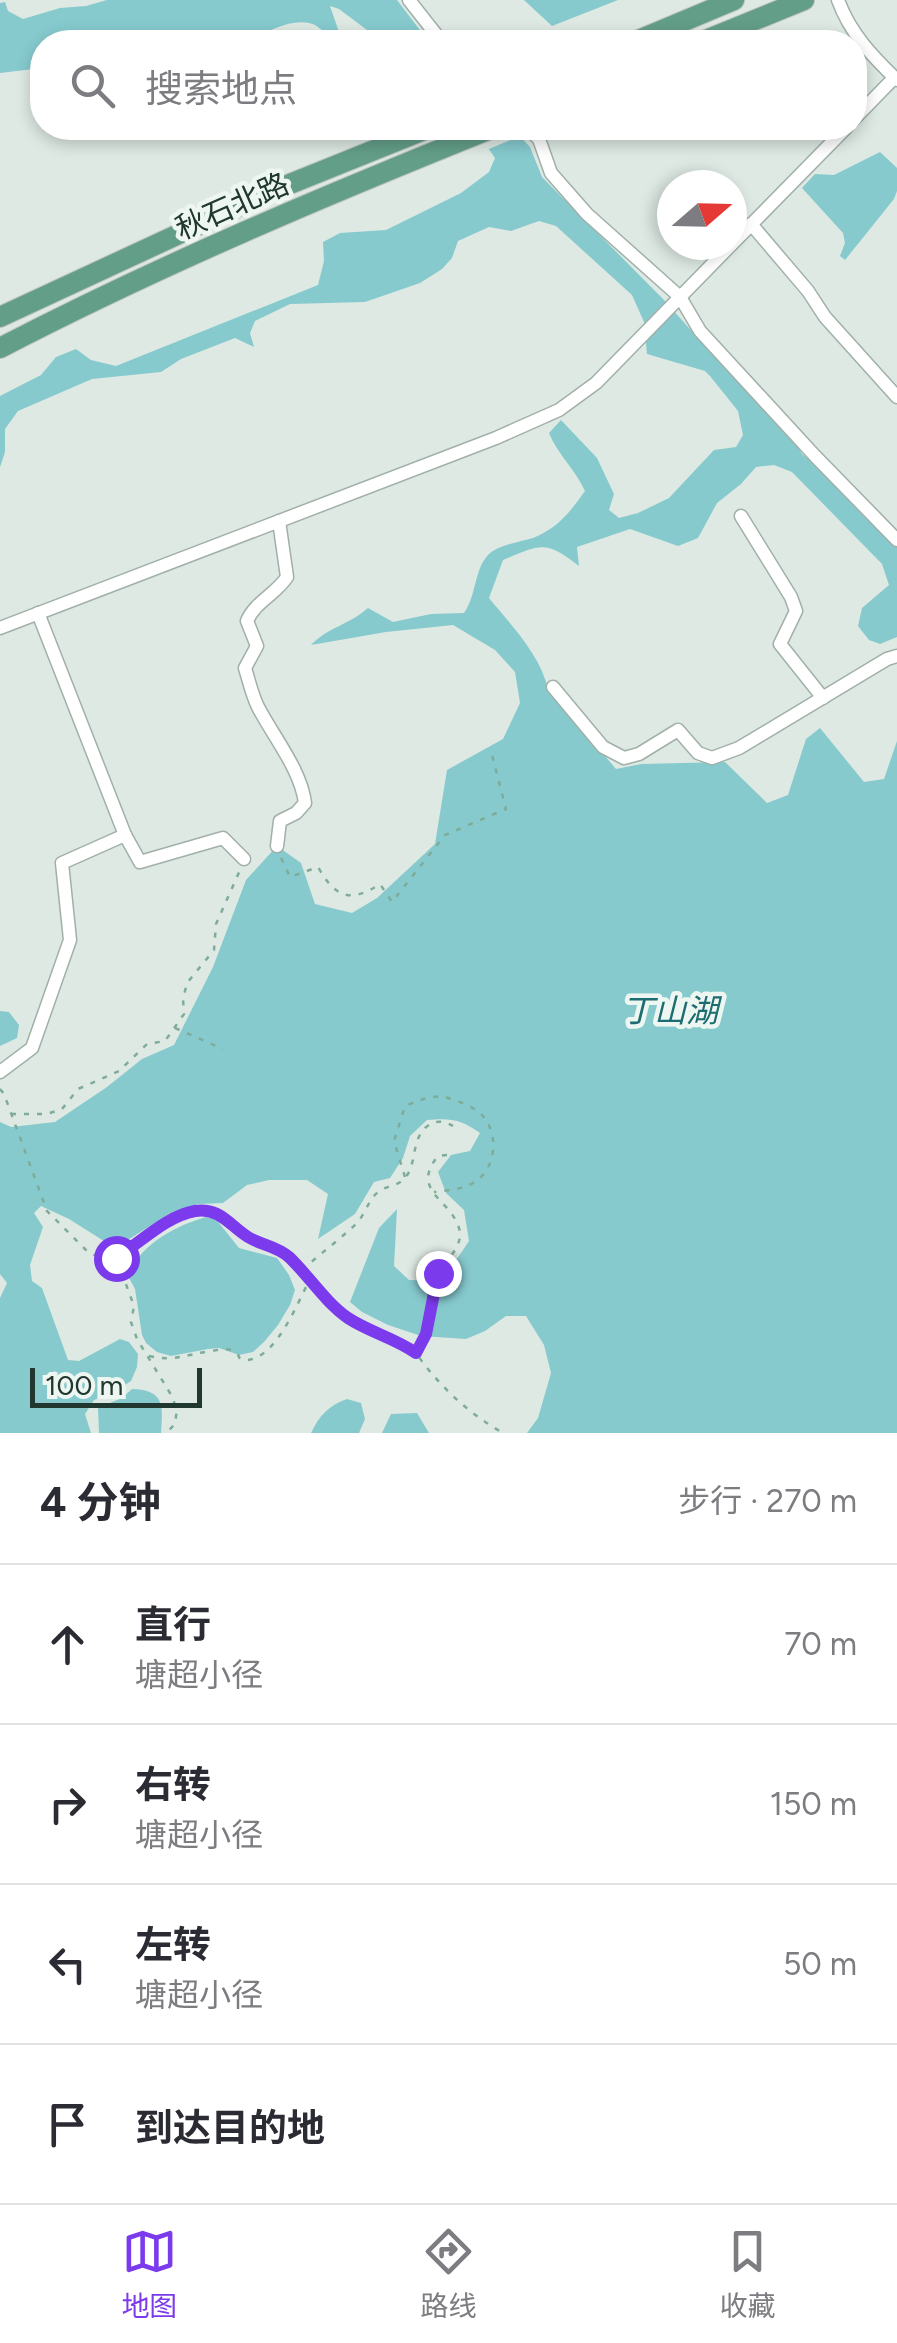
<!DOCTYPE html>
<html lang="zh">
<meta charset="utf-8">
<style>
body{margin:0;font-family:Figtree,"Noto Sans SC",sans-serif;background:#f7f7f7;color:#2b2b33}
.compass{position:absolute;left:657px;top:170px;width:90px;height:90px;border-radius:50%;background:#fff;box-shadow:0 5px 15px #0003;rotate:70deg}
.scale{position:absolute;left:30px;bottom:25px;width:172px;box-sizing:border-box;padding-left:10px;border:5px solid #20382f;border-top:0;font-size:28px;line-height:35px;white-space:nowrap;color:#20382f;-webkit-text-stroke:8px #eef6f1;paint-order:stroke}
.stop{position:absolute;width:30px;height:30px;margin:-22px;border:8px solid #7c3aed;border-radius:50%;background:#fff}
.stop.end{background:#7c3aed;border-color:#fff;box-shadow:0 2px 10px #0008}
.list{margin:0;padding:0;list-style:none}
h2{display:flex;justify-content:space-between;align-items:center;height:130px;margin:0;padding:0 40px;font-size:42px}
h2 small{font-size:32px;font-weight:400;color:#7c7c81}
.list li{display:grid;grid-template-columns:65px 1fr auto;gap:30px;align-items:center;box-sizing:border-box;height:160px;padding:0 40px;border-top:2px solid #e1e1e2}
.list b{display:block;font-size:38px;white-space:nowrap}
.list p{margin:0;font-size:32px;white-space:nowrap;color:#7c7c81}
.list em{font-size:32px;font-style:normal;color:#7c7c81}
.icon{flex:none;width:55px;height:55px;fill:none;stroke:currentColor;stroke-width:2;stroke-linecap:round;stroke-linejoin:round}
.map{position:relative;flex:none;width:897px;height:1433px;overflow:hidden}
.search{position:absolute;background:#fff;box-shadow:0 5px 15px #0003;left:30px;right:30px;top:30px;height:110px;display:flex;align-items:center;gap:25px;box-sizing:border-box;padding:0 35px;border-radius:40px;color:#7c7c81;font-size:38px}
.sheet{height:770px;background:#fff}
nav{display:flex;justify-content:space-around;align-items:center;box-sizing:border-box;height:140px;border-top:2px solid #e1e1e2;background:#fff;font-size:28px;color:#7c7c81}
nav a{display:grid;justify-items:center;gap:5px}
nav .on{color:#7c3aed}
.map>svg:first-child{display:block}
</style>
<div class="map">
<svg width="897" height="1433" viewBox="0 0 897 1433">
<rect width="100%" height="100%" fill="#dee9e3"/>
<g fill="#86cace">
<path d="M107 0H397L429 42H383L339 9 330 6 340 35 335 41C329 37 322 29 315 25 297 16 266 30 252 42H42V68L0 73V3L5 2 8 11 23 19 60 8 86 6Z"/>
<polygon points="524,0 618,0 552,26"/>
<path d="M474 128H512L530 147 542 177 664 300 713 355 768 399 802 454 841 486 897 547V637L880 644 869 640 858 626 862 608 889 585 882 564 792 472 774 465 756 467 741 484 717 503 698 538 678 546 630 529 577 547 579 566C546 540 541 544 503 560L489 598C511 625 540 654 548 689L616 769 641 764 725 762 767 803 788 795 806 739 820 728 864 782 884 779 897 741V1433H527L538 1418 551 1373 544 1345 526 1316H506L485 1331 466 1339 421 1336 388 1325 362 1312 350 1302 379 1228 397 1209 394 1266 409 1280 442 1281 469 1241 464 1210 446 1193 438 1172 451 1155 470 1151 480 1133C461 1119 450 1118 427 1120L410 1136 403 1158 390 1178 374 1182 355 1214 318 1239 328 1194 307 1180H269L247 1185 223 1203 198 1204 169 1214 115 1248 69 1219 41 1206 34 1213 43 1227 30 1265 32 1281 42 1288 68 1360 79 1361 120 1339 129 1342 138 1354 137 1367 131 1381 113 1393 94 1400 85 1414 91 1433H0V1298L7 1283 0 1274V1122L11 1127 55 1122 107 1087 142 1059 174 1045 213 967 246 880 277 846 301 863 315 904 352 913 377 898 435 844 447 770 503 739 520 703 515 672 495 650 453 625 386 632 311 645C327 628 350 624 368 608L393 622 431 614 464 613C477 594 474 570 488 555 497 545 520 542 533 538 558 528 570 512 585 491 575 469 558 455 549 433L561 420 597 458 614 494 609 510 619 518 638 513 669 498 714 450 736 447 743 435 738 411 710 376 705 371 647 354 644 322 632 295 556 226 539 221 511 231 489 227 458 241 452 258 442 269 420 283 365 302 290 304 255 321 250 333 254 347 235 338 181 359 161 372 92 379 18 411 5 429V452L0 467V396L41 375 56 357 76 349 91 360 116 366 318 285 324 261 323 242 340 233 386 230 461 193 489 172 495 158Z"/>
<polygon points="880,152 897,168 897,191 894,199 845,260 840,256 845,243 843,233 802,188 815,174 834,175"/>
<polygon points="0,1011 9,1012 19,1025 17,1038 0,1046"/>
<path d="M206 1217 215 1218 239 1248 277 1258 289 1275 295 1290 290 1305 278 1325 264 1342 253 1352 239 1355 219 1348 208 1349 171 1356 157 1352 146 1343 142 1335 135 1289 128 1276C140 1244 175 1226 206 1217Z"/>
<path d="M132 1389C165 1390 163 1406 161 1433H99L98 1408 122 1398Z"/>
<path d="M347 1399 361 1403 365 1419 359 1433H311C319 1416 329 1405 347 1399Z"/>
<polygon points="417,1413 429,1433 382,1433 391,1414"/>
</g>
<polygon fill="#dee9e3" points="469,128 519,128 525,134 484,151"/>
<g fill="none" stroke-linecap="round" stroke-linejoin="round">
<g stroke="#a1b0a9" stroke-width="15">
<g id="minor">
<polyline points="409,0 442,42"/>
<path d="M838 0C850 33 872 56 897 80"/>
<polyline points="854,119 894,78"/>
<polyline points="527,128 539,139 551,173 587,214 680,297 700,331 815,456 897,540"/>
<polyline points="751,224 808,291 825,317 897,397"/>
<polyline points="732,244 846,128"/>
<polyline points="741,516 791,597 796,611 780,644 823,698"/>
<polyline points="0,628 496,438 559,410 596,383 731,245"/>
<polyline points="553,687 603,747 624,758 639,754 678,730 698,753 712,758 739,748 887,659 897,656"/>
<polyline points="125,835 140,862 223,838 244,859"/>
<path d="M277 846 280 821 296 813 305 803C301 770 273 736 258 707 252 695 249 681 245 668L257 646 247 621C255 602 276 594 287 577L279 521"/>
<polyline points="0,1072 32,1048 70,940 62,863 125,835 38,613"/>
</g>
</g>
<g stroke="#bcc3c1" stroke-width="22">
<g id="primary">
<polyline points="634,42 734,0"/>
<polyline points="701,42 804,0"/>
<polyline points="0,317 265,194 429,128"/>
<path d="M0 348C160 265 326 195 493 128"/>
</g>
</g>
<g stroke="#7fac99" stroke-width="2.5" stroke-dasharray="5 8" stroke-linecap="butt">
<path d="M281 858 290 877 318 867C335 897 350 904 380 884L392 902 445 835 506 809 491 751"/>
<polyline points="175,1028 223,1049"/>
<polyline points="0,1089 4,1094 47,1211 86,1250 98,1257 116,1257 134,1306 131,1322 137,1339 170,1393 177,1409 175,1424 166,1433"/>
<polyline points="11,1114 47,1114 62,1109 78,1089 119,1071 147,1044 165,1041 184,1014 183,999 187,983 214,950 216,924 241,868"/>
<path d="M447 1155 438 1156C411 1189 447 1199 457 1223 467 1243 449 1256 440 1271 430 1287 432 1313 426 1332 424 1339 420 1346 416 1353 439 1386 468 1413 503 1433"/>
<path d="M405 1177 394 1141 405 1106C418 1101 430 1095 444 1097 454 1099 472 1106 480 1113 500 1131 497 1170 473 1183 462 1190 447 1190 434 1192"/>
<path d="M116 1257C140 1243 166 1216 195 1211 220 1207 230 1226 248 1237 261 1245 276 1246 289 1257 309 1276 325 1302 348 1318 369 1332 395 1338 416 1353"/>
<path d="M302 1270C320 1254 339 1240 356 1224 365 1215 368 1200 378 1192 387 1185 397 1187 405 1178 417 1164 411 1142 425 1128 434 1120 443 1120 453 1126"/>
<path d="M149 1356C174 1362 188 1354 211 1351 219 1350 228 1347 235 1352 242 1357 236 1360 247 1360 276 1358 297 1304 309 1281"/>
</g>
<use href="#minor" stroke="#fff" stroke-width="12"/>
<use href="#primary" stroke="#639e88" stroke-width="20"/>
</g>
<g fill="none" stroke-linecap="round" stroke-linejoin="round">
<path stroke="#7c3aed" stroke-width="12" d="M116 1258C140 1243 166 1216 195 1211 220 1207 230 1226 248 1237 261 1245 277 1246 289 1257 309 1276 325 1302 348 1318 369 1332 395 1338 416 1353L426 1334 438 1273"/>
</g>
<g text-anchor="middle" dominant-baseline="central" stroke-width="9" stroke-linejoin="round" paint-order="stroke">
<g font-size="30" fill="#20382f" stroke="#eef6f1">
<text transform="translate(232 206) rotate(-24)">秋石北路</text>
</g>
<g font-size="32" font-style="italic" fill="#1d6c71" stroke="#eef6f1">
<text x="670" y="1011">丁山湖</text>
</g>
</g>
</svg>
<svg class="compass" viewBox="-18 -18 36 36"><path d="M0-13l5 13h-10z" fill="#e53935"/><path d="M0 13l5-13h-10z" fill="#7c7c81"/></svg>
<div class="scale">100 m</div>
<div class="stop" style="left:116px;top:1258px"></div>
<div class="stop end" style="left:438px;top:1273px"></div>
<div class="search"><svg class="icon" aria-label="search" viewBox="0 0 24 24"><circle cx="10" cy="10" r="6"/><path d="M15 15l6 6"/></svg>搜索地点</div>
</div>
<section class="sheet">
<h2>4 分钟<small>步行 · 270 m</small></h2>
<ul class="list">
<li><svg class="icon" aria-label="ahead" viewBox="0 0 24 24"><path d="M12 20V5M6 11l6-6 6 6"/></svg><div><b>直行</b><p>塘超小径</p></div><em>70 m</em></li>
<li><svg class="icon" aria-label="right" viewBox="0 0 24 24"><path d="M7 20v-9h11M14 6l5 5-5 5"/></svg><div><b>右转</b><p>塘超小径</p></div><em>150 m</em></li>
<li><svg class="icon" aria-label="left" viewBox="0 0 24 24"><path d="M17 20v-9H6M10 6l-5 5 5 5"/></svg><div><b>左转</b><p>塘超小径</p></div><em>50 m</em></li>
<li><svg class="icon" aria-label="arrive" viewBox="0 0 24 24"><path d="M6 21V4h12l-3 4 3 4H6"/></svg><div><b>到达目的地</b></div></li>
</ul>
</section>
<nav>
<a class="on"><svg class="icon" aria-label="map" viewBox="0 0 24 24"><path d="M3 6l6-2 6 2 6-2v14l-6 2-6-2-6 2zM9 4v14M15 6v14"/></svg>地图</a>
<a><svg class="icon" aria-label="directions" viewBox="0 0 24 24"><path d="M12 3l9 9-9 9-9-9zM9 14v-3h6M13 9l2 2-2 2"/></svg>路线</a>
<a><svg class="icon" aria-label="saved" viewBox="0 0 24 24"><path d="M7 4h10v16l-5-4-5 4z"/></svg>收藏</a>
</nav>
